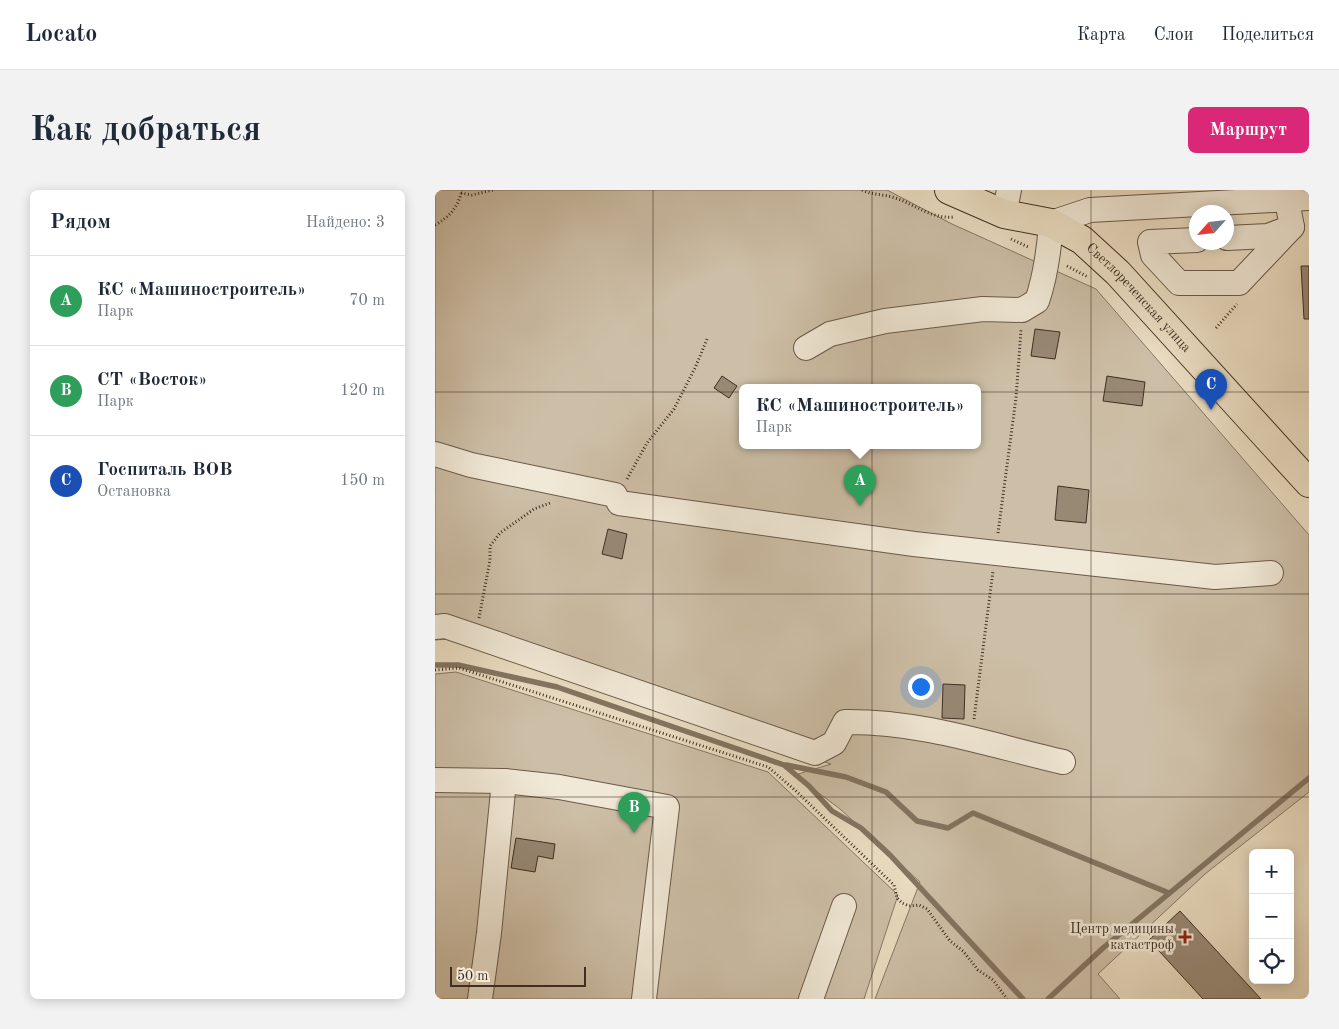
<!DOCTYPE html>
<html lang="ru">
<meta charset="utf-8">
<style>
body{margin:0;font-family:"Old Standard TT",serif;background:#f2f2f3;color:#1f2937}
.controls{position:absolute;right:15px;bottom:15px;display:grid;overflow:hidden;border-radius:8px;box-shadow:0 2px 12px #0003}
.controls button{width:45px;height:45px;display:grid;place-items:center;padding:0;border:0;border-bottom:1px solid #e0e1e3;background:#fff;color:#1f2937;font:25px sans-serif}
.compass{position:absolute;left:754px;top:15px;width:45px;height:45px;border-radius:50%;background:#fff;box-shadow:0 2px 12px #0003;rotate:243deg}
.scale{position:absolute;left:15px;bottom:12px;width:136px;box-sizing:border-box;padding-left:5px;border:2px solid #3f2e21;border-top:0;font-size:14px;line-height:18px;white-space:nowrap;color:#3f2e21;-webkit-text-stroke:4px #f1e9d7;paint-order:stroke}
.you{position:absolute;left:485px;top:496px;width:18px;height:18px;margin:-12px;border:4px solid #fff;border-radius:50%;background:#1a73e8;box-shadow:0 0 0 8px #1a73e833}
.badge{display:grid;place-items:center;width:32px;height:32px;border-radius:50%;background:#db2777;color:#fff;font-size:16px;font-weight:700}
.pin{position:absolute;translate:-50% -41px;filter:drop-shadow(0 1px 2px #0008)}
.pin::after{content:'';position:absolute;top:26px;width:18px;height:15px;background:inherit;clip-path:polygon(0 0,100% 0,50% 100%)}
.popup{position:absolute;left:304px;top:194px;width:242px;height:65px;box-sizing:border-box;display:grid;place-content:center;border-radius:8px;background:#fff;filter:drop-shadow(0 1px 4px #0005);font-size:16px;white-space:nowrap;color:#747a83}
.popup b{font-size:19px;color:#1f2937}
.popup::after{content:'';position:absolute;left:50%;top:100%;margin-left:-10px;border:10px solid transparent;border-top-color:#fff}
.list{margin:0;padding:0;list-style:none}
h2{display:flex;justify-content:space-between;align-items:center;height:65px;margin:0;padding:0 20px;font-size:21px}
h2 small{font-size:16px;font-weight:400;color:#747a83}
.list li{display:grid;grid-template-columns:32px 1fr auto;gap:15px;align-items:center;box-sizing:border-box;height:90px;padding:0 20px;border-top:1px solid #e0e1e3}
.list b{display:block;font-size:19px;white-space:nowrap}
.list p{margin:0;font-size:16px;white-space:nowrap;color:#747a83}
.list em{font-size:16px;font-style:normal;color:#747a83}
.icon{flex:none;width:28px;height:28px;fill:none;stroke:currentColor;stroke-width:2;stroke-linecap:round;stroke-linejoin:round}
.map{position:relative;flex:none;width:874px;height:809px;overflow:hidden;border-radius:8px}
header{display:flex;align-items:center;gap:30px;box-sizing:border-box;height:70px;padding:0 25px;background:#fff;border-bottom:1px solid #e0e1e3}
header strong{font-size:24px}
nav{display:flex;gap:28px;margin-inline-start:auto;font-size:18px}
.intro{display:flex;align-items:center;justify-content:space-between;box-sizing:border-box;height:120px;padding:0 30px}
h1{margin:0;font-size:35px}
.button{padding:12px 22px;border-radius:8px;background:#db2777;color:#fff;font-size:18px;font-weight:700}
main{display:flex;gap:30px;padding:0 30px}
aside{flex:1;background:#fff;border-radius:8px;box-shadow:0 2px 12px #0003}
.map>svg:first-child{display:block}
</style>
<header>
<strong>Locato</strong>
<nav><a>Карта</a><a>Слои</a><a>Поделиться</a></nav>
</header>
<div class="intro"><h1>Как добраться</h1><a class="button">Маршрут</a></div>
<main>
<aside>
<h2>Рядом<small>Найдено: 3</small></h2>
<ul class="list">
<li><span class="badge" style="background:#2e9e5b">A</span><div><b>КС «Машиностроитель»</b><p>Парк</p></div><em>70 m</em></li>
<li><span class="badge" style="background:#2e9e5b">B</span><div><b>СТ «Восток»</b><p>Парк</p></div><em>120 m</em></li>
<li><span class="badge" style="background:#1a4fb4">C</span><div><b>Госпиталь ВОВ</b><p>Остановка</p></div><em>150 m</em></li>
</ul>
</aside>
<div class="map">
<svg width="874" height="809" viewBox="0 0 874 809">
<rect width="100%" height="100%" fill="#eaddc2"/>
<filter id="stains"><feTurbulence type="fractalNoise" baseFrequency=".004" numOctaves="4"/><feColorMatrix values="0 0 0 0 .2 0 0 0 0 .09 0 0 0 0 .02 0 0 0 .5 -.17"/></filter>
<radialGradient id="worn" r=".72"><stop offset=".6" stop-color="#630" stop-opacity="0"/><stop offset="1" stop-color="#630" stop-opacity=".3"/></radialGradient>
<g fill="#cdbfa7" stroke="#867664" fill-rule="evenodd">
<path d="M0 0H452L517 34 661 99 874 345V602L770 684 663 784 685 809H440L485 692 405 619 360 585 396 574 15 449 0 450ZM308 197H542V255H308Z"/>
<polygon points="21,482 333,582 463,705 429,809 0,809 0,484"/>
</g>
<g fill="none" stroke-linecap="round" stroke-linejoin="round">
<g stroke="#837461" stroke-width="5.5">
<polyline points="0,475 23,475 122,497 349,575 374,596 397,621 426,638 455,665 588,809"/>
<polyline points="351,575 411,587 451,602 482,631 513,638 538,623 734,703"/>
<polyline points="613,809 668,758 874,588"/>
</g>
</g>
<g fill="#988975" stroke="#3f2e21">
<polygon points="866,76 874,76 874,129 869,129"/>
<polygon points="600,139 625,142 620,169 596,166"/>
<polygon points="287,186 302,196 294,208 279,198"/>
<polygon points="672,186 710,192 707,216 668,211"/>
<polygon points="623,296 654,300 651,333 620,330"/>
<polygon points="173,339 192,344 187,369 167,364"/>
<polygon points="508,494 530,495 529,529 507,528"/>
<polygon points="81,648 120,654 118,669 103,666 100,682 76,678"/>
<polygon points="745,721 826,809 768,809 714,750"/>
</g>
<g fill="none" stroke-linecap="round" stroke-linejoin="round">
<g stroke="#6a5a49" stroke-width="26">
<g id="minor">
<polyline points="569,24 574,0"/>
<polyline points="792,48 833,46 857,37"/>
<polyline points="762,50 715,52 718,65 744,93 804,93 857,37 850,0"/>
<path d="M371 158 395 144 450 131 548 119 587 120 602 111C611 85 614 61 616 33L655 20 874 8"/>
<polyline points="0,264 36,275 180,305 184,313 479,354 780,387 836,383"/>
<path d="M0 437 10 436 380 563 399 553 410 532C486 531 555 555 628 572"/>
<polyline points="0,590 69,591 124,597 232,617 209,809"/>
<polyline points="45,809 54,743 69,591"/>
<polyline points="376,809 409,716"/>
</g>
</g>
<g stroke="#3f2e21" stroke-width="30">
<g id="major">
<path id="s1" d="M514 0 569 24 616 33 647 50 683 83 874 293"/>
</g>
</g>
<g stroke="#3f2e21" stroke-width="3" stroke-dasharray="1 2.5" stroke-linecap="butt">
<path d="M427 0C437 5 447 4 457 7 479 13 494 29 519 27"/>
<polyline points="26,3 37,5 58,0"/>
<path d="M0 35C15 27 23 17 27 0"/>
<polyline points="576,49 593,57"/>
<polyline points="632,76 653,87"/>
<polyline points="781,138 802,114"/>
<polyline points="192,289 212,253 239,219 260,178 273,147"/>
<polyline points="563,343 581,208 586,140"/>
<polyline points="44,428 55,370 55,356 65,343 99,319 115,313"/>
<polyline points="0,480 24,478 333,577 361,601 459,695 462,708 467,713 474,716 484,715 492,719 515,751 528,761 543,780 558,790 572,809"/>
<polyline points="539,529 558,381"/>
</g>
<use href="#minor" stroke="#f1e9d7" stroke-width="24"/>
<use href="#major" stroke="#eaddc2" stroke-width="28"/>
</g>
<path fill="none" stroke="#3f2e21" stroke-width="1" stroke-opacity="0.55" d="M218 0V809M437 0V809M656 0V809M0 202H874M0 404H874M0 607H874"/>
<path fill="#8f2418" stroke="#f1e9d7" stroke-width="2" d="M747.5 739.5h5v5h5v5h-5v5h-5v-5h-5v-5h5z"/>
<g text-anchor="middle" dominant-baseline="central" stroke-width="5" stroke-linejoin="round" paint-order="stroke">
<g font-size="14" fill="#3f2e21" stroke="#f1e9d7">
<text stroke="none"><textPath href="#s1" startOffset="224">Светлореченская улица</textPath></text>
</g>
<g font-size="14" fill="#3f2e21" stroke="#f1e9d7" text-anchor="end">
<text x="739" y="739">Центр медицины<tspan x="739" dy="16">катастроф</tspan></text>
</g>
</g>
<rect width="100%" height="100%" filter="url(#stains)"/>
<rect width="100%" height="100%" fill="url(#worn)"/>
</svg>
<div class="controls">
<button>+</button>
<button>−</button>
<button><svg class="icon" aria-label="locate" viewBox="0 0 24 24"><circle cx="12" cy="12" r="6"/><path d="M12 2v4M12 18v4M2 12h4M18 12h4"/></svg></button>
</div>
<svg class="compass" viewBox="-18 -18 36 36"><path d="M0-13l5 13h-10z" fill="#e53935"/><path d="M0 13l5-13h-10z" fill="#747a83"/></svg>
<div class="scale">50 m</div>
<div class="you"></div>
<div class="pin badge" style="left:425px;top:316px;background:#2e9e5b">A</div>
<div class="popup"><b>КС «Машиностроитель»</b>Парк</div>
<div class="pin badge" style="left:199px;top:643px;background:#2e9e5b">B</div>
<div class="pin badge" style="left:776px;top:220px;background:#1a4fb4">C</div>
</div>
</main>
